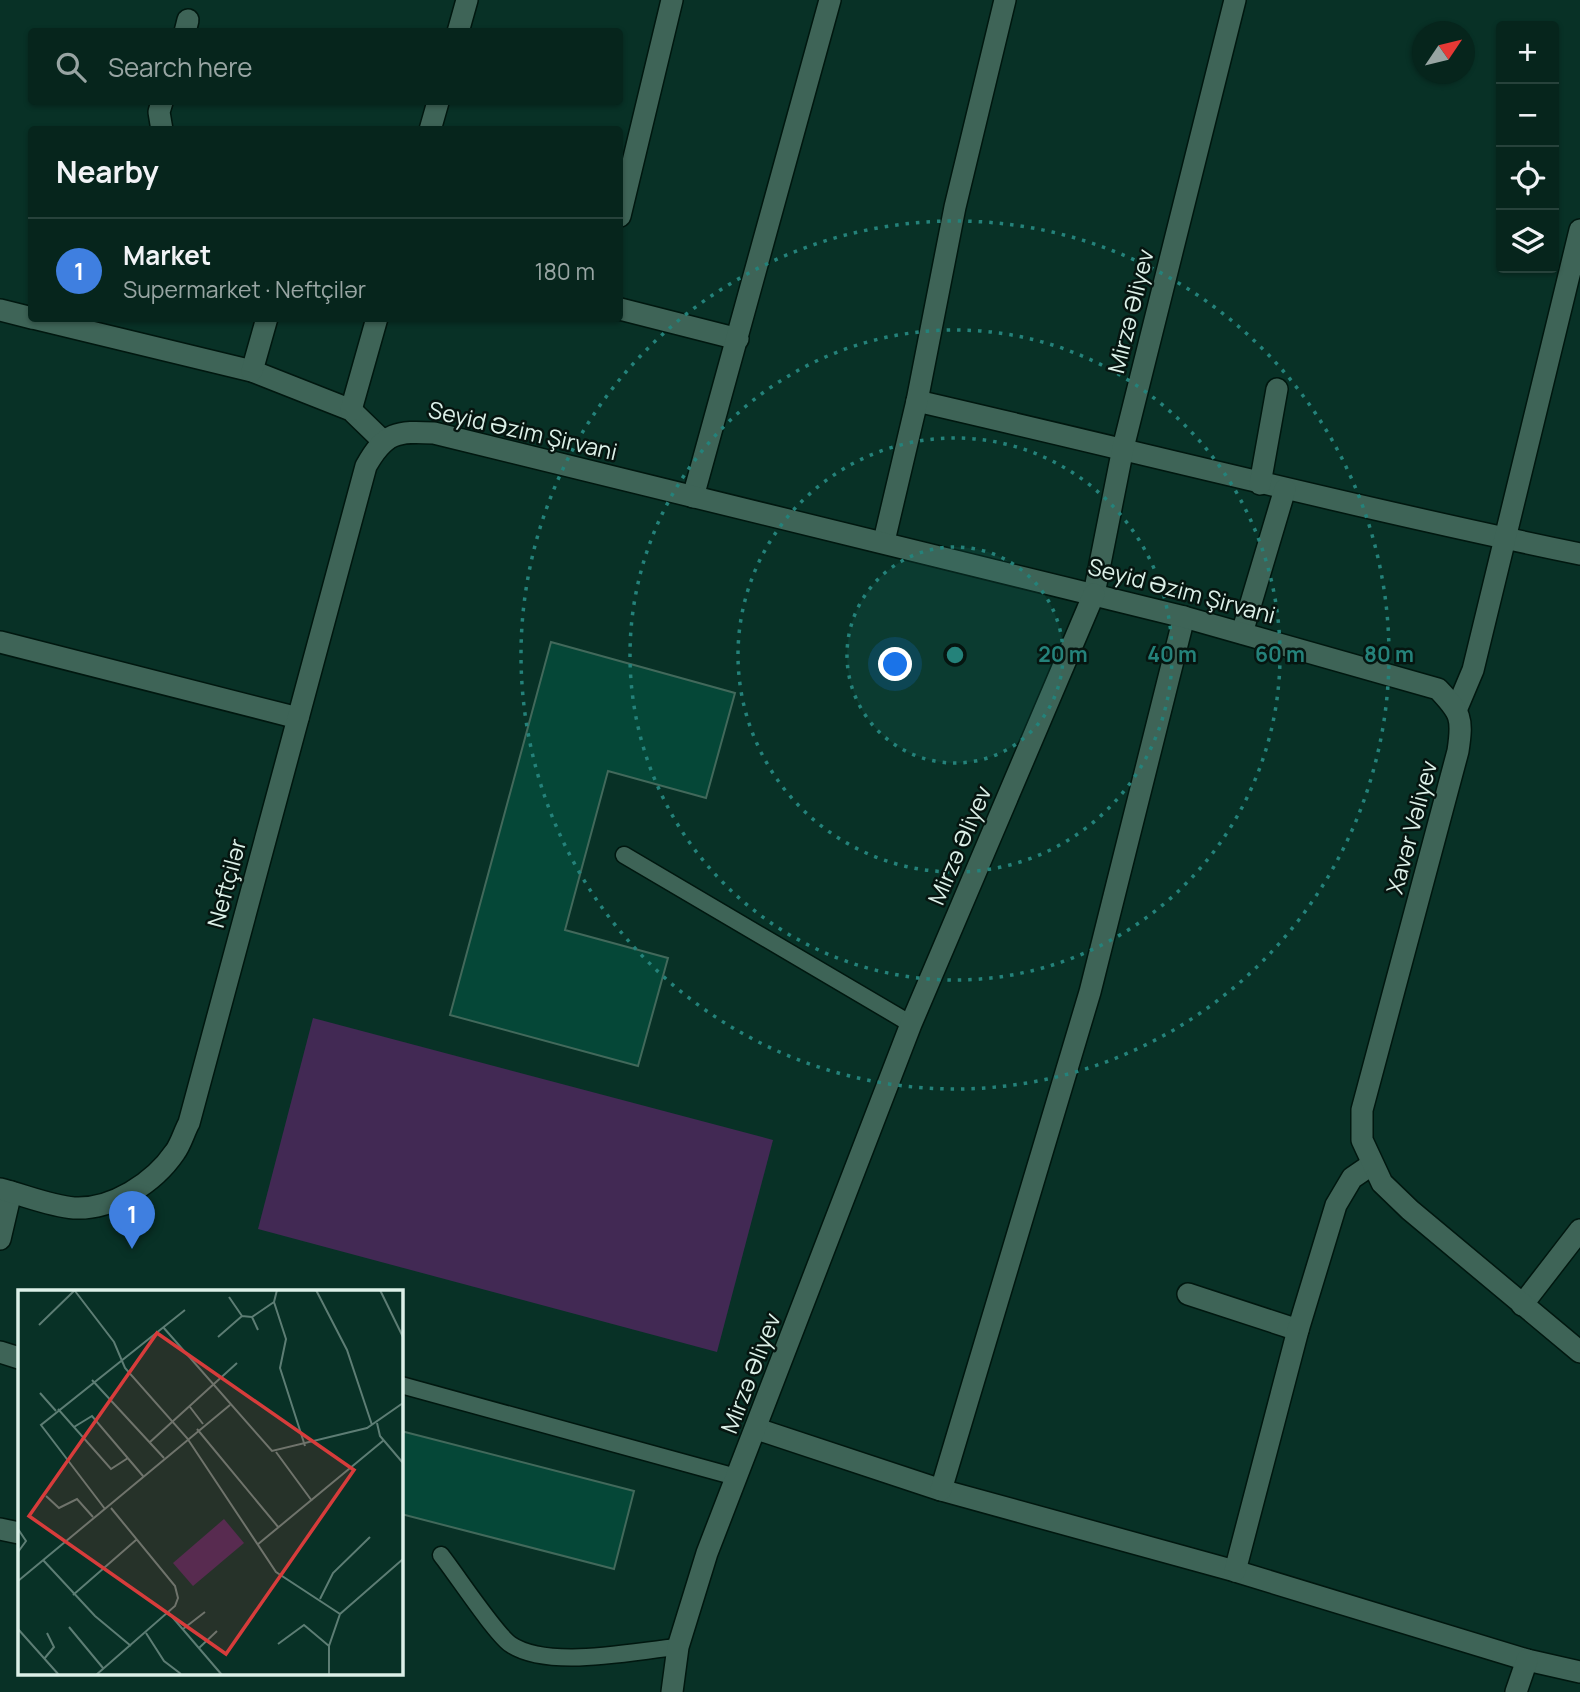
<!DOCTYPE html>
<meta charset="utf-8">
<style>
body{margin:0;font-family:Manrope,sans-serif;background:#0f2d25;color:#f1f3f6}
.controls{position:absolute;right:21px;top:21px;display:grid;overflow:hidden;border-radius:7px;box-shadow:0 2px 5px #0004}
.controls button{width:63px;height:63px;display:grid;place-items:center;padding:0;border:0;border-bottom:2px solid #27423b;background:#06251c;color:#f1f3f6;font:35px sans-serif}
.compass{position:absolute;left:1412px;top:21px;width:63px;height:63px;border-radius:50%;background:#06251c;box-shadow:0 2px 5px #0004;rotate:55deg}
.you{position:absolute;left:896px;top:665px;width:24px;height:24px;margin:-18px;border:5px solid #fff;border-radius:50%;background:#1a73e8;box-shadow:0 0 0 10px #1a73e833}
.badge{display:grid;place-items:center;width:46px;height:46px;border-radius:50%;background:#d93025;color:#fff;font-size:23px;font-weight:700}
.pin{position:absolute;translate:-50% -58px;filter:drop-shadow(0 2px 4px #0008)}
.pin::after{content:'';position:absolute;top:37px;width:24px;height:21px;background:inherit;clip-path:polygon(0 0,100% 0,50% 100%)}
.list{margin:0;padding:0;list-style:none}
h2{display:flex;justify-content:space-between;align-items:center;height:91px;margin:0;padding:0 28px;font-size:30px}
h2 small{font-size:23px;font-weight:400;color:#98a5a3}
.list li{display:grid;grid-template-columns:46px 1fr auto;gap:21px;align-items:center;box-sizing:border-box;height:105px;padding:0 28px;border-top:2px solid #27423b}
.list b{display:block;font-size:26px;white-space:nowrap}
.list p{margin:0;font-size:23px;white-space:nowrap;color:#98a5a3}
.list em{font-size:23px;font-style:normal;color:#98a5a3}
.icon{flex:none;width:38px;height:38px;fill:none;stroke:currentColor;stroke-width:2;stroke-linecap:round;stroke-linejoin:round}
.map{position:relative;flex:none;width:1580px;height:1692px;overflow:hidden}
.search{position:absolute;background:#06251c;box-shadow:0 2px 5px #0004;left:28px;top:28px;width:595px;height:77px;display:flex;align-items:center;gap:18px;box-sizing:border-box;padding:0 24px;border-radius:7px;color:#98a5a3;font-size:26px}
.panel{position:absolute;background:#06251c;box-shadow:0 2px 5px #0004;left:28px;top:126px;width:595px;height:196px;border-radius:7px}
.map>svg:first-child{display:block}
</style>
<div class="map">
<svg width="1580" height="1692" viewBox="0 0 1580 1692">
<rect width="100%" height="100%" fill="#083126"/>
<polygon fill="#422954" points="313,1018 773,1140 717,1352 258,1229"/>
<g fill="#054737" stroke="#42695b" stroke-width="2">
<polygon points="551,642 735,693 706,798 608,771 565,930 668,958 638,1066 450,1015"/>
<polygon points="401,1431 634,1491 614,1569 401,1514"/>
</g>
<g fill="none" stroke-linecap="round" stroke-linejoin="round">
<g stroke="#00170f" stroke-width="19">
<g id="lane">
<polyline points="624,855 911,1024"/>
<polyline points="401,1385 736,1477"/>
<path d="M441 1555C456 1574 494 1632 510 1644 548 1670 633 1651 678 1647"/>
</g>
</g>
<g stroke="#00170f" stroke-width="24">
<g id="street">
<polyline points="185,32 188,20"/>
<polyline points="458,32 467,0"/>
<polyline points="162,102 159,112 162,130"/>
<polyline points="430,130 438,102"/>
<polyline points="620,216 672,0"/>
<polyline points="620,309 738,339"/>
<polyline points="0,310 32,318"/>
<polyline points="33,318 252,371 351,410 383,441"/>
<polyline points="252,371 267,318"/>
<path d="M917 401C1138 452 1358 508 1580 554"/>
<polyline points="351,410 377,318"/>
<polyline points="1260,484 1277,389"/>
<polyline points="693,497 830,0"/>
<polyline points="884,541 917,401 955,207 1005,0"/>
<polyline points="1094,594 1123,448 1235,0"/>
<polyline points="1242,633 1285,489"/>
<polyline points="0,642 298,718"/>
<polyline points="1457,708 1473,670 1580,230"/>
<polyline points="0,1239 11,1192"/>
<polyline points="1188,1294 1298,1330"/>
<polyline points="1522,1305 1580,1230"/>
<polyline points="0,1352 19,1358"/>
<polyline points="757,1429 941,1490 1235,1571 1527,1660 1580,1672"/>
<polyline points="941,1490 1090,992 1184,617"/>
<polyline points="0,1529 19,1533"/>
<polyline points="1235,1571 1298,1330 1336,1205 1352,1178 1371,1165"/>
<polyline points="1516,1692 1527,1660"/>
</g>
</g>
<g stroke="#00170f" stroke-width="24">
<g id="secondary">
<path d="M0 1189C24 1195 50 1206 74 1208 112 1210 154 1183 175 1152 181 1144 184 1132 189 1123L366 466C385 432 397 431 434 433L1184 617 1438 689C1461 713 1463 718 1458 751L1362 1110V1140L1382 1183 1410 1210 1580 1352"/>
<polyline points="672,1692 678,1647 707,1553 911,1024 1094,594"/>
</g>
</g>
<use href="#lane" stroke="#3e6457" stroke-width="16"/>
<use href="#street" stroke="#3e6457" stroke-width="21"/>
<use href="#secondary" stroke="#3e6457" stroke-width="21"/>
</g>
<circle cx="955" cy="655" r="108" fill="#24827a" fill-opacity=".12"/>
<g fill="none" stroke="#24827a" stroke-width="3.5" stroke-dasharray="3.5 7">
<circle cx="955" cy="655" r="108"/>
<circle cx="955" cy="655" r="217"/>
<circle cx="955" cy="655" r="325"/>
<circle cx="955" cy="655" r="434"/>
</g>
<g text-anchor="middle" dominant-baseline="central" stroke-width="5" stroke-linejoin="round" paint-order="stroke">
<g font-size="23" fill="#dcf0e8" stroke="#061510">
<text transform="translate(1130 311) rotate(-76)">Mirzə Əliyev</text>
<text transform="translate(523 430) rotate(13)">Seyid Əzim Şirvani</text>
<text transform="translate(1182 590) rotate(15)">Seyid Əzim Şirvani</text>
<text transform="translate(1411 827) rotate(-75)">Xavər Vəliyev</text>
<text transform="translate(959 845) rotate(-67)">Mirzə Əliyev</text>
<text transform="translate(226 883) rotate(-75)">Neftçilər</text>
<text transform="translate(750 1373) rotate(-69)">Mirzə Əliyev</text>
</g>
</g>
<g transform="translate(18 1290)">
<rect width="385" height="385" fill="#083126"/>
<path d="M206 229 226 253 175 296 155 273Z" fill="#422954"/>
<path fill="none" stroke="#5d7d74" stroke-width="2" d="M259 0 256 12 268 49 262 78 287 156M298 0 329 60 354 135M362 0 385 47M57 1 96 52 107 78 169 148 258 282 322 324M211 7 224 26M21 35 57 0M145 37 254 161 349 138 385 113M240 40 234 27 256 12M200 47 224 26 234 27M74 90 146 168M22 103 38 121M172 117 185 134M40 119 93 179 110 168M359 133 362 146 385 173M56 137 74 126 125 186M179 139 261 238M132 152 219 73M258 162 294 211M28 206 41 218 59 209 75 227M87 219 23 135 167 20M0 239 8 251 0 262M239 255 366 150M25 270 77 326 113 356M0 291 212 115M55 305 118 250M302 309 315 283 352 247M150 322 204 385M322 324 385 269M51 337 85 378M0 339 41 385M165 339 187 322M128 343 146 371 163 384M260 354 286 335 311 356M181 358 199 341M26 369 36 357 29 343M78 385 157 316 160 308 157 296 93 218M311 385V356L322 324"/>
<path fill="#d73c3b" fill-opacity="0.15" stroke="#d73c3b" stroke-width="3.5" d="M139 43 336 180 208 364 11 226Z"/>
<rect width="385" height="385" fill="none" stroke="#dcf0e8" stroke-width="3.5"/>
</g>
<circle cx="955" cy="655" r="10" fill="#24827a" stroke="#061510" stroke-width="3.5"/>
<g font-size="21" text-anchor="middle" font-weight="bold" fill="#24827a" stroke="#061510" stroke-width="5" stroke-linejoin="round" paint-order="stroke">
<text x="1063" y="662">20 m</text>
<text x="1172" y="662">40 m</text>
<text x="1280" y="662">60 m</text>
<text x="1389" y="662">80 m</text>
</g>
</svg>
<div class="controls">
<button>+</button>
<button>−</button>
<button><svg class="icon" aria-label="locate" viewBox="0 0 24 24"><circle cx="12" cy="12" r="6"/><path d="M12 2v4M12 18v4M2 12h4M18 12h4"/></svg></button>
<button><svg class="icon" aria-label="layers" viewBox="0 0 24 24"><path d="M12 4l9 5-9 5-9-5zM3 14l9 5 9-5"/></svg></button>
</div>
<svg class="compass" viewBox="-18 -18 36 36"><path d="M0-13l5 13h-10z" fill="#e53935"/><path d="M0 13l5-13h-10z" fill="#98a5a3"/></svg>
<div class="you"></div>
<div class="pin badge" style="left:132px;top:1249px;background:#3f7fe0">1</div>
<div class="search"><svg class="icon" aria-label="search" viewBox="0 0 24 24"><circle cx="10" cy="10" r="6"/><path d="M15 15l6 6"/></svg>Search here</div>
<section class="panel">
<h2>Nearby<small></small></h2>
<ul class="list">
<li><span class="badge" style="background:#3f7fe0">1</span><div><b>Market</b><p>Supermarket · Neftçilər</p></div><em>180 m</em></li>
</ul>
</section>
</div>
